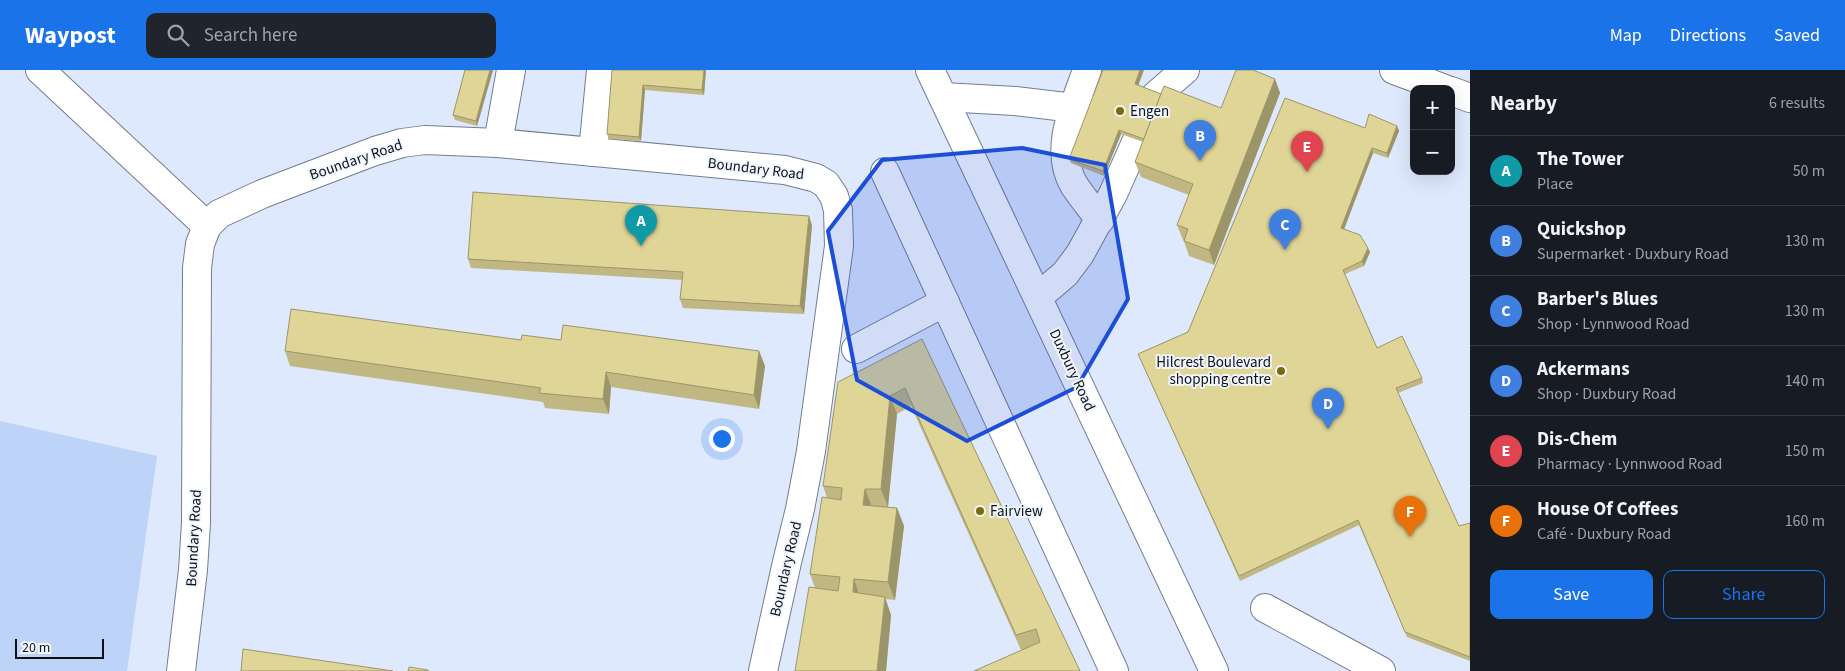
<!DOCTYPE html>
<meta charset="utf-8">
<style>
body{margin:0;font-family:"Source Sans 3",sans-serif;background:#20242c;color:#f1f3f6}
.controls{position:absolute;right:15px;top:15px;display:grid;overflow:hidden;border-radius:10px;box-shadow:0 5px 20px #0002}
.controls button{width:45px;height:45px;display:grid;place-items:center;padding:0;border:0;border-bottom:1px solid #363941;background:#171b24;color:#f1f3f6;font:25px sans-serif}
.scale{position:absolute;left:15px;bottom:12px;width:89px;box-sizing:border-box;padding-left:5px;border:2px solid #0d1118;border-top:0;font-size:14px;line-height:18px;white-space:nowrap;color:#0d1118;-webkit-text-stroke:4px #f1f6fe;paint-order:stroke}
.you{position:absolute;left:721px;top:368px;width:18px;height:18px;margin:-12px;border:4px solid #fff;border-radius:50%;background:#1a73e8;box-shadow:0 0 0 8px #1a73e833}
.badge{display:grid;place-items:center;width:32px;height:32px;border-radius:50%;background:#1a73e8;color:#fff;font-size:16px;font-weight:700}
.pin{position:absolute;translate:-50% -41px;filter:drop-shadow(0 1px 2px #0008)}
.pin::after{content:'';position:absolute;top:26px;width:18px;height:15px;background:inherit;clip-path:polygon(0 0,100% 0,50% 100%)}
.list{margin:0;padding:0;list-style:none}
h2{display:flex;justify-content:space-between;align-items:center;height:65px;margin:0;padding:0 20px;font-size:21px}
h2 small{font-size:16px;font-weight:400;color:#9ea1a6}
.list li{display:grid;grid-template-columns:32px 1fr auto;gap:15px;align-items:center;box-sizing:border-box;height:70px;padding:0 20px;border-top:1px solid #363941}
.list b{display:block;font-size:19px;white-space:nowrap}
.list p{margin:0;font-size:16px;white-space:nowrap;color:#9ea1a6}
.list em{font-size:16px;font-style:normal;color:#9ea1a6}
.actions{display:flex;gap:10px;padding:15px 20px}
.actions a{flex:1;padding:11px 0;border:1px solid #1a73e8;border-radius:10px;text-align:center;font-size:18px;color:#1a73e8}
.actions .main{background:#1a73e8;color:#fff}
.icon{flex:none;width:28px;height:28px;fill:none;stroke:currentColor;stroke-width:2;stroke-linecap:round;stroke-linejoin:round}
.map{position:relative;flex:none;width:1470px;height:601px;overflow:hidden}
header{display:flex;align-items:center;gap:30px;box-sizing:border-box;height:70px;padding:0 25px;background:#1a73e8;color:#fff}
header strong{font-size:24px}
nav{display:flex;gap:28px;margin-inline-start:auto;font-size:18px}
.search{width:350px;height:45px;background:#20242c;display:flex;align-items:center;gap:12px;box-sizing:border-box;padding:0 18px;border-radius:10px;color:#9ea1a6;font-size:19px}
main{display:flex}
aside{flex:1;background:#171b24}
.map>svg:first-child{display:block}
</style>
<header>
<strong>Waypost</strong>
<div class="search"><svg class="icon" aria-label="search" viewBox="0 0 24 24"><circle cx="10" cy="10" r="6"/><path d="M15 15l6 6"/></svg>Search here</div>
<nav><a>Map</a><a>Directions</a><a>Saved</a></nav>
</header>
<main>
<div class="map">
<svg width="1470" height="601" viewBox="0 0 1470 601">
<rect width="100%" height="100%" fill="#dee9fd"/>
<polygon fill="#bed3f8" points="0,351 157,386 127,601 0,601"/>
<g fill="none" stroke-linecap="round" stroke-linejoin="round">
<g stroke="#737d8f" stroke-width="30">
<g id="minor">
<polyline points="40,0 207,156"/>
<path d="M1087 0C1075 35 1053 79 1074 115 1082 127 1091 138 1100 150"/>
<polyline points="1155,26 1185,0"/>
<polyline points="943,27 1015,31 1091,40"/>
<polyline points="498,73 511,0"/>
<polyline points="593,82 601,0"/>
<polyline points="885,102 1114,601"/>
<polyline points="1038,227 1065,204 1080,184 1113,124 1137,70"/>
<polyline points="856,279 945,232"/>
<polyline points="1265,538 1381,601"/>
<polyline points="181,601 193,500 196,453 197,198 200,174 207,156 219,144 262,124 375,81 402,73 425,70 498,73 785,100 816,108 826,114 834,126 838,140 839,176 811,381 800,439 787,492 763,601"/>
</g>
</g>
<g stroke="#737d8f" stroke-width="30">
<g id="major">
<polyline points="930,0 1214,601"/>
<polyline points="1394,0 1445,19"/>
<polyline points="1451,21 1470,28"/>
</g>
</g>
<use href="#minor" stroke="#fff" stroke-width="28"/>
<use href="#major" stroke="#fff" stroke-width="28"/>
</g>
<g fill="#c0b782">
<polygon points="465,0 493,0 477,56 455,50 453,45"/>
<polygon points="612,0 706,0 704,25 645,20 641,71 609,69 607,64"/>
<polygon points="1275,9 1280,23 1214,195 1189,186 1184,171 1183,170 1177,155 1189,125 1141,107 1135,92 1143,72 1121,64 1104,106 1071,93 1069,89 1138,15 1161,24 1221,38"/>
<polygon points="1397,56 1399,61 1388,88 1373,83 1344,159 1370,182 1364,196 1345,204 1377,278 1422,308 1423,313 1398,323 1459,456 1470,453 1470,591 1407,567 1359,455 1240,511 1138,284 1188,262 1365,58"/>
<polygon points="812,155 804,244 683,238 680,229 682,210 471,198 468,189"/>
<polygon points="922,269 1080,601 1021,580 911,336 897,344 888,437 897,438 904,456 895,530 885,529 891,545 886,601 795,601 815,518 810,504 827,428 823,416"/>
<polygon points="521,270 561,270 759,281 765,296 759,339 611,317 609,344 545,338 543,332 290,296 285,281"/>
</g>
<g fill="#9c956a">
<polygon points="490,0 493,0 477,56 476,51"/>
<polygon points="704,0 706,0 704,25 702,20"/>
<polygon points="1140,0 1144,0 1137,19 1135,14"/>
<polygon points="1275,9 1280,23 1214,195 1209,180"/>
<polygon points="643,15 645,20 641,71 639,67"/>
<polygon points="1397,56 1399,61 1388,88 1387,83"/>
<polygon points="1119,60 1121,64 1104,106 1103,101"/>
<polygon points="1372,78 1373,83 1343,162 1341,158"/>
<polygon points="809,146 812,155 804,244 800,236"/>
<polygon points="1368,178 1370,182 1364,196 1362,191"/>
<polygon points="759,281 765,296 759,339 754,325"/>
<polygon points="606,302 611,317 609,344 603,329"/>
<polygon points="890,326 897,344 888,437 881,419"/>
<polygon points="865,419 872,437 863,435"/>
<polygon points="897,438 904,456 895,530 888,512"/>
<polygon points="854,509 860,527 853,522"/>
<polygon points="885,527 891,545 886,601 877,601"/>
</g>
<g fill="#dfd597" stroke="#9c956a">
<polygon points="465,0 490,0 476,51 453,45"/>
<polygon points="612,0 704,0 702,20 643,15 639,67 607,64"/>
<polygon points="1103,0 1140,0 1135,14 1161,24 1144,69 1119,60 1103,101 1069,89"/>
<polygon points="1236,0 1253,0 1275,9 1209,180 1184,171 1188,159 1177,155 1193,114 1135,92 1164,16 1221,38"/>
<polygon points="1285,28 1365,58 1369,44 1397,56 1387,83 1372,78 1341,158 1360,165 1368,178 1362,191 1343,200 1377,278 1402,266 1422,308 1396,318 1459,456 1470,453 1470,587 1405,562 1358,450 1239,506 1138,284 1188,262"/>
<polygon points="473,122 809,146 800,236 680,229 683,202 468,189"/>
<polygon points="291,239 521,270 522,265 561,270 563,255 759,281 754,325 606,302 603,329 539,323 541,318 285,281"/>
<polygon points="922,269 1080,601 974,601 1040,572 1036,559 1016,565 905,318 890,326 881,419 865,419 863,435 897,438 888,512 854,509 853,522 885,527 877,601 795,601 809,517 838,521 840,507 810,504 822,427 841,430 842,418 823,416 838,312"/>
<polygon points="243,579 393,601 241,601"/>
<polygon points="409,597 428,600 429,601 408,601"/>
</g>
<path fill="#1d4ed8" fill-opacity="0.2" stroke="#1d4ed8" stroke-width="4" stroke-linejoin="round" d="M1022 78 1105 95 1128 229 1077 317 967 371 857 310 828 161 882 90Z"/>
<g fill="#796c06" stroke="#f1f6fe" stroke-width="2">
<circle cx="1120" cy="41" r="5"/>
<circle cx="1281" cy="301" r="5"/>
<circle cx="980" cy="441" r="5"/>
</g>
<g text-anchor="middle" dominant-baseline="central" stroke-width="4" stroke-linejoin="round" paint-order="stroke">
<g font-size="15" fill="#0d1118" stroke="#f1f6fe" text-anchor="start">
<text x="1130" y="41">Engen</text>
<text x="1271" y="292" text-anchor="end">Hilcrest Boulevard<tspan x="1271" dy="17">shopping centre</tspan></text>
<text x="990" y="441">Fairview</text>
</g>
<g font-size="15" fill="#0d1118" stroke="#f1f6fe">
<text transform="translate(356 90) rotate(-19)">Boundary Road</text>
<text transform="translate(756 99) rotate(7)">Boundary Road</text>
<text transform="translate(1072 300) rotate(65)">Duxbury Road</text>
<text transform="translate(194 468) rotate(-87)">Boundary Road</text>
<text transform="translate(786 499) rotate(-77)">Boundary Road</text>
</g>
</g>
</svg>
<div class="controls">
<button>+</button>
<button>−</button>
</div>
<div class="scale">20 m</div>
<div class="you"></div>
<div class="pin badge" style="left:641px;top:176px;background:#0f9aa8">A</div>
<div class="pin badge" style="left:1200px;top:91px;background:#3f7fe0">B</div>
<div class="pin badge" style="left:1285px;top:180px;background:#3f7fe0">C</div>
<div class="pin badge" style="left:1328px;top:359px;background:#3f7fe0">D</div>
<div class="pin badge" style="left:1307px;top:102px;background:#e0444e">E</div>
<div class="pin badge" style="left:1410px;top:467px;background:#e8710a">F</div>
</div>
<aside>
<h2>Nearby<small>6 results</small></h2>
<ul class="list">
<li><span class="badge" style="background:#0f9aa8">A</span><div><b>The Tower</b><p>Place</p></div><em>50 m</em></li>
<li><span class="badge" style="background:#3f7fe0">B</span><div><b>Quickshop</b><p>Supermarket · Duxbury Road</p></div><em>130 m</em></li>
<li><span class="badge" style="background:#3f7fe0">C</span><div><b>Barber's Blues</b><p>Shop · Lynnwood Road</p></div><em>130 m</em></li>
<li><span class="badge" style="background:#3f7fe0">D</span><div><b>Ackermans</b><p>Shop · Duxbury Road</p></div><em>140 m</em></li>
<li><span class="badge" style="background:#e0444e">E</span><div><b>Dis-Chem</b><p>Pharmacy · Lynnwood Road</p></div><em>150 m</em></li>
<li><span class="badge" style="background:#e8710a">F</span><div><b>House Of Coffees</b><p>Café · Duxbury Road</p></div><em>160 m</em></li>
</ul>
<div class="actions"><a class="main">Save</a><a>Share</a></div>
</aside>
</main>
